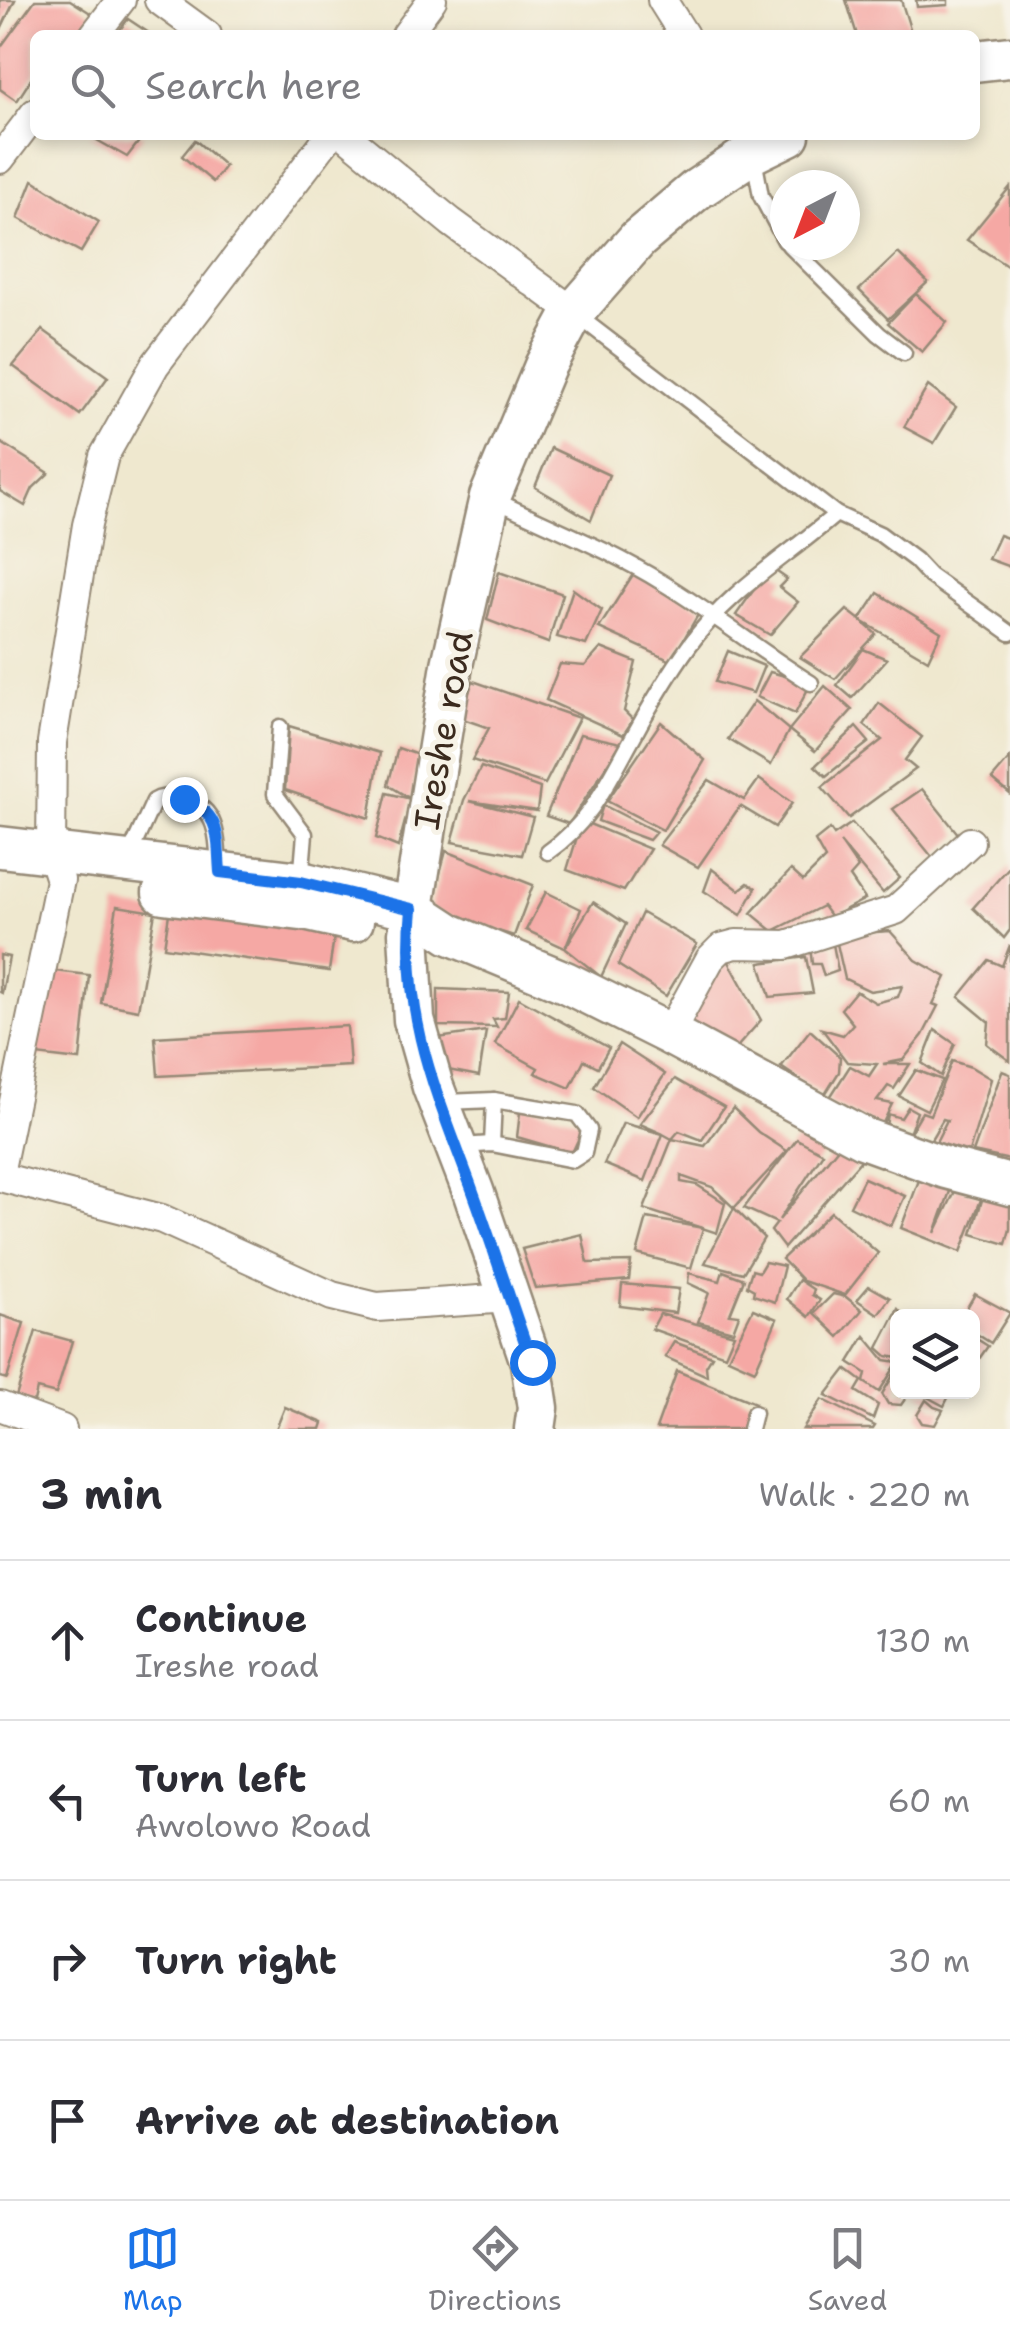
<!DOCTYPE html>
<meta charset="utf-8">
<style>
body{margin:0;font-family:"Shantell Sans",sans-serif;background:#f2f2f3;color:#2b2b33}
.controls{position:absolute;right:30px;bottom:30px;display:grid;overflow:hidden;border-radius:15px;box-shadow:0 5px 15px #0003}
.controls button{width:90px;height:90px;display:grid;place-items:center;padding:0;border:0;border-bottom:2px solid #e1e1e2;background:#fff;color:#2b2b33;font:50px sans-serif}
.compass{position:absolute;left:770px;top:170px;width:90px;height:90px;border-radius:50%;background:#fff;box-shadow:0 5px 15px #0003;rotate:222deg}
.stop{position:absolute;width:30px;height:30px;margin:-22px;border:8px solid #1a73e8;border-radius:50%;background:#fff}
.stop.end{background:#1a73e8;border-color:#fff;box-shadow:0 2px 10px #0008}
.list{margin:0;padding:0;list-style:none}
h2{display:flex;justify-content:space-between;align-items:center;height:130px;margin:0;padding:0 40px;font-size:42px}
h2 small{font-size:32px;font-weight:400;color:#7c7c81}
.list li{display:grid;grid-template-columns:65px 1fr auto;gap:30px;align-items:center;box-sizing:border-box;height:160px;padding:0 40px;border-top:2px solid #e1e1e2}
.list b{display:block;font-size:38px;white-space:nowrap}
.list p{margin:0;font-size:32px;white-space:nowrap;color:#7c7c81}
.list em{font-size:32px;font-style:normal;color:#7c7c81}
.icon{flex:none;width:55px;height:55px;fill:none;stroke:currentColor;stroke-width:2;stroke-linecap:round;stroke-linejoin:round}
.map{position:relative;flex:none;width:1010px;height:1429px;overflow:hidden}
.search{position:absolute;background:#fff;box-shadow:0 5px 15px #0003;left:30px;right:30px;top:30px;height:110px;display:flex;align-items:center;gap:25px;box-sizing:border-box;padding:0 35px;border-radius:15px;color:#7c7c81;font-size:38px}
.sheet{height:770px;background:#fff}
nav{display:flex;justify-content:space-around;align-items:center;box-sizing:border-box;height:140px;border-top:2px solid #e1e1e2;background:#fff;font-size:28px;color:#7c7c81}
nav a{display:grid;justify-items:center;gap:5px}
nav .on{color:#1a73e8}
.map>svg:first-child{display:block}
</style>
<div class="map">
<svg width="1010" height="1429" viewBox="0 0 1010 1429">
<rect width="100%" height="100%" fill="#f7f3e8"/>
<filter id="ink" filterUnits="userSpaceOnUse"><feTurbulence type="fractalNoise" baseFrequency=".01" numOctaves="2"/><feDisplacementMap in="SourceGraphic" scale="20" xChannelSelector="R" yChannelSelector="G"/><feConvolveMatrix kernelMatrix="1 2 1 2 8 2 1 2 1" color-interpolation-filters="sRGB"/></filter>
<filter id="wash" filterUnits="userSpaceOnUse"><feTurbulence type="fractalNoise" baseFrequency=".0048" numOctaves="4" result="noise"/><feDisplacementMap in="SourceGraphic" scale="40" xChannelSelector="R" yChannelSelector="G"/><feGaussianBlur stdDeviation="2.25" result="paint"/><feColorMatrix in="noise" values="0 0 0 0 0 0 0 0 0 0 0 0 0 0 0 0 0 1.4 0 .05"/><feComposite in="paint" operator="in"/></filter>
<g filter="url(#wash)">
<rect width="100%" height="100%" fill="#efe8cf"/>
<g id="blocks">
<g fill="#f5a8a4">
<polygon points="0,0 15,0 0,31"/>
<polygon points="35,0 70,0 92,14 77,35 35,35 35,73 17,101 0,89 0,48"/>
<polygon points="846,0 901,0 912,35 857,35"/>
<polygon points="916,0 948,0 948,5 917,7"/>
<polygon points="128,19 152,35 116,35"/>
<polygon points="88,135 144,135 127,157"/>
<polygon points="195,140 225,166 213,182 182,156"/>
<polygon points="33,180 99,222 81,252 18,218"/>
<polygon points="1010,187 1010,268 967,240"/>
<polygon points="898,253 928,282 888,319 859,290"/>
<polygon points="916,294 947,322 922,352 888,323"/>
<polygon points="43,330 108,377 80,415 13,366"/>
<polygon points="928,386 956,407 934,443 904,427"/>
<polygon points="0,442 49,473 33,488 25,506 0,491"/>
<polygon points="551,448 609,475 591,520 535,487"/>
<polygon points="999,535 1010,539 1010,567 988,559"/>
<polygon points="770,567 787,579 779,587 798,602 770,635 736,615"/>
<polygon points="499,572 563,594 548,643 487,620"/>
<polygon points="634,573 702,608 671,661 599,628"/>
<polygon points="573,589 602,610 586,645 557,637"/>
<polygon points="878,593 941,632 928,660 860,620 876,634 835,679 800,657 847,610 860,620"/>
<polygon points="601,648 636,662 624,711 633,720 623,735 546,700 560,664 585,666"/>
<polygon points="863,649 887,659 852,698 837,685"/>
<polygon points="728,651 764,666 753,693 715,682"/>
<polygon points="770,672 811,683 795,714 757,697"/>
<polygon points="473,681 579,718 545,784 472,760 489,728 460,718"/>
<polygon points="825,686 852,710 815,751 789,730"/>
<polygon points="754,701 789,730 771,765 728,739"/>
<polygon points="879,703 922,737 905,760 916,769 849,818 822,787 882,740 864,725"/>
<polygon points="661,722 705,760 663,830 607,801"/>
<polygon points="289,726 380,753 369,818 285,790"/>
<polygon points="856,727 869,742 826,776 815,766"/>
<polygon points="580,734 621,743 569,824 546,816"/>
<polygon points="398,748 418,755 411,799 388,785"/>
<polygon points="1010,758 1010,794 992,779"/>
<polygon points="481,767 540,788 537,811 469,801 533,817 522,855 452,842 464,800"/>
<polygon points="759,779 792,803 775,827 740,806 698,867 659,845 709,780 744,800"/>
<polygon points="922,789 959,835 933,858 893,809"/>
<polygon points="387,793 411,799 398,847 376,838"/>
<polygon points="603,805 656,832 649,840 598,821"/>
<polygon points="582,821 650,849 624,891 567,870"/>
<polygon points="852,823 900,878 883,893 840,842 858,868 850,877 865,899 831,917 823,906 773,931 751,913 791,870 803,881 825,859 815,841 830,829 834,835"/>
<polygon points="446,851 533,885 514,936 430,910"/>
<polygon points="1010,866 1010,930 1004,938 973,908"/>
<polygon points="712,869 739,890 748,883 756,888 741,915 704,891"/>
<polygon points="546,892 581,909 565,948 593,902 626,924 601,977 565,948 526,930"/>
<polygon points="117,906 155,912 138,1010 101,1003"/>
<polygon points="170,907 335,930 329,971 164,947"/>
<polygon points="642,913 697,944 666,996 618,965"/>
<polygon points="890,931 916,960 946,977 933,1004 938,1006 923,1035 903,1060 883,1064 910,1064 894,1089 888,1086 877,1101 892,1104 881,1127 827,1102 850,1066 869,1076 877,1064 847,1062 822,1029 843,1035 853,1024 841,1009 856,991 876,1003 898,997 902,986 870,991 845,979 835,935"/>
<polygon points="833,944 838,971 824,976 820,964 812,964 810,946"/>
<polygon points="1010,945 1010,1061 987,1044 989,1022 959,997 989,960 1002,966"/>
<polygon points="0,955 9,957 2,993 0,992"/>
<polygon points="806,957 813,993 770,997 760,963"/>
<polygon points="728,960 761,1020 729,1056 684,1018"/>
<polygon points="46,970 89,975 80,1060 36,1055"/>
<polygon points="438,989 509,992 505,1018 493,1019 497,1027 438,1026"/>
<polygon points="519,998 609,1048 598,1067 584,1060 570,1088 535,1073 538,1068 495,1044"/>
<polygon points="347,1026 350,1066 158,1076 155,1037"/>
<polygon points="810,1030 840,1057 839,1072 824,1096 781,1067"/>
<polygon points="935,1030 955,1044 941,1076 922,1063"/>
<polygon points="486,1031 479,1076 448,1070 438,1038"/>
<polygon points="619,1044 665,1074 637,1117 594,1087"/>
<polygon points="952,1061 971,1067 991,1079 969,1152 936,1142 947,1120 943,1119 930,1141 909,1134 922,1112 930,1115"/>
<polygon points="916,1070 942,1080 927,1110 899,1096"/>
<polygon points="1002,1071 1010,1074 1010,1160 973,1152"/>
<polygon points="675,1079 724,1107 702,1140 679,1131 672,1139 663,1134 645,1181 604,1164 623,1123 663,1134 640,1124"/>
<polygon points="521,1104 586,1122 572,1153 517,1137"/>
<polygon points="908,1107 917,1112 909,1134 886,1126 888,1114 901,1118"/>
<polygon points="733,1108 758,1132 787,1151 734,1208 712,1187 681,1176 681,1182 697,1185 725,1203 717,1233 644,1209 672,1139 705,1146"/>
<polygon points="797,1139 823,1153 779,1220 840,1145 862,1159 784,1248 771,1231 777,1223 744,1208"/>
<polygon points="922,1172 953,1183 935,1233 957,1187 982,1197 961,1252 901,1228"/>
<polygon points="864,1178 905,1196 891,1226 850,1206"/>
<polygon points="985,1190 1010,1196 1010,1229 1006,1244 972,1234"/>
<polygon points="734,1208 764,1238 743,1273 705,1263"/>
<polygon points="831,1212 878,1253 845,1295 803,1281 782,1259"/>
<polygon points="647,1218 703,1228 691,1268 637,1254"/>
<polygon points="582,1234 588,1263 631,1262 629,1280 535,1288 522,1249"/>
<polygon points="765,1262 784,1266 775,1302 753,1295 754,1290 747,1286 752,1270 759,1272"/>
<polygon points="723,1271 744,1279 730,1314 739,1315 733,1331 698,1322 709,1293 688,1283 689,1273 720,1281"/>
<polygon points="799,1280 814,1290 812,1295 820,1300 809,1317 787,1299"/>
<polygon points="622,1284 679,1289 675,1313 620,1306"/>
<polygon points="869,1286 890,1298 878,1314 857,1300"/>
<polygon points="833,1294 846,1297 862,1310 839,1337 814,1313"/>
<polygon points="975,1294 1010,1313 991,1343 972,1331 972,1316 962,1316"/>
<polygon points="753,1309 777,1319 755,1370 728,1358"/>
<polygon points="898,1309 904,1316 898,1316 898,1358 887,1356 878,1348"/>
<polygon points="660,1314 734,1334 725,1355 652,1329"/>
<polygon points="0,1315 24,1323 7,1379 0,1377"/>
<polygon points="36,1331 72,1341 56,1394 37,1389 34,1402 16,1397"/>
<polygon points="865,1336 885,1360 898,1362 879,1392 864,1382 866,1373 849,1362"/>
<polygon points="972,1336 988,1346 972,1369"/>
<polygon points="674,1342 712,1356 706,1366 707,1376 665,1357"/>
<polygon points="898,1367 898,1392 910,1392 901,1405 888,1404 882,1394"/>
<polygon points="846,1369 862,1381 856,1391 878,1405 873,1419 826,1395"/>
<polygon points="677,1371 755,1403 744,1429 656,1429"/>
<polygon points="918,1392 951,1392 944,1406"/>
<polygon points="822,1399 875,1426 873,1429 803,1429"/>
<polygon points="926,1400 934,1407 943,1410 935,1425 922,1423 917,1415"/>
<polygon points="285,1407 323,1423 321,1429 276,1429"/>
</g>
</g>
</g>
<g filter="url(#ink)">
<use href="#blocks" fill-opacity="0" stroke="#958976" stroke-width="2.5"/>
<g fill="none" stroke-linecap="round" stroke-linejoin="round">
<g stroke="#958976" stroke-width="19">
<g id="lane">
<polyline points="754,158 761,196 785,241"/>
<polyline points="789,245 879,334 904,353"/>
<polyline points="578,316 836,514 880,534 915,560 930,576 1010,633"/>
<path d="M495 500C551 527 610 550 663 583 714 614 760 651 811 683"/>
<polyline points="280,727 275,794 305,834 301,881"/>
<path d="M548 852C590 823 609 780 633 737 650 706 668 675 689 646 728 591 787 557 836 514"/>
<path d="M128 858 154 801C162 796 167 798 177 799 219 803 217 837 219 871"/>
<polyline points="446,1102 494,1100 577,1114 589,1130 584,1153 573,1160 492,1144 461,1146"/>
<polyline points="492,1144 494,1100"/>
<polyline points="750,1429 754,1413"/>
</g>
</g>
<g stroke="#958976" stroke-width="32">
<g id="street">
<polyline points="159,0 207,35"/>
<polyline points="662,0 684,35"/>
<polyline points="94,35 121,0"/>
<polyline points="406,35 432,0"/>
<polyline points="345,135 451,222 574,312"/>
<polyline points="0,159 35,113"/>
<polyline points="669,1034 710,959 721,948 736,944 786,945 896,910 970,842"/>
<polyline points="0,1169 60,880 51,852 52,742 87,525 104,456 155,365 330,135"/>
<polyline points="0,1177 162,1219 332,1296 377,1307 509,1298"/>
<polyline points="0,1406 62,1429"/>
</g>
</g>
<g stroke="#958976" stroke-width="45">
<g id="secondary">
<polyline points="975,61 1010,57"/>
<polyline points="0,847 301,882 412,909 450,934 565,982 669,1034 863,1138 946,1168 1010,1185"/>
<polyline points="163,893 309,911 353,921"/>
<polyline points="535,1429 538,1408 531,1362 473,1191 433,1087 414,1020 409,933 452,665 490,497 545,366 574,312 638,239 696,190 752,153 789,135"/>
</g>
</g>
<use href="#lane" stroke="#fff" stroke-width="14"/>
<use href="#street" stroke="#fff" stroke-width="28"/>
<use href="#secondary" stroke="#fff" stroke-width="40"/>
</g>
</g>
<g fill="none" stroke-linecap="round" stroke-linejoin="round" filter="url(#ink)">
<path stroke="#1a73e8" stroke-width="12" d="M184 799C222 814 217 836 220 872L301 882 412 909C401 1016 436 1092 472 1189 493 1246 511 1304 532 1362"/>
</g>
<g text-anchor="middle" dominant-baseline="central" stroke-width="10" stroke-linejoin="round" paint-order="stroke">
<g font-size="35" fill="#3b2a1e" stroke="#f7f3e8">
<text transform="translate(443 730) rotate(-80)">Ireshe road</text>
</g>
</g>
</svg>
<div class="controls">
<button><svg class="icon" aria-label="layers" viewBox="0 0 24 24"><path d="M12 4l9 5-9 5-9-5zM3 14l9 5 9-5"/></svg></button>
</div>
<svg class="compass" viewBox="-18 -18 36 36"><path d="M0-13l5 13h-10z" fill="#e53935"/><path d="M0 13l5-13h-10z" fill="#7c7c81"/></svg>
<div class="stop" style="left:532px;top:1362px"></div>
<div class="stop end" style="left:184px;top:799px"></div>
<div class="search"><svg class="icon" aria-label="search" viewBox="0 0 24 24"><circle cx="10" cy="10" r="6"/><path d="M15 15l6 6"/></svg>Search here</div>
</div>
<section class="sheet">
<h2>3 min<small>Walk · 220 m</small></h2>
<ul class="list">
<li><svg class="icon" aria-label="ahead" viewBox="0 0 24 24"><path d="M12 20V5M6 11l6-6 6 6"/></svg><div><b>Continue</b><p>Ireshe road</p></div><em>130 m</em></li>
<li><svg class="icon" aria-label="left" viewBox="0 0 24 24"><path d="M17 20v-9H6M10 6l-5 5 5 5"/></svg><div><b>Turn left</b><p>Awolowo Road</p></div><em>60 m</em></li>
<li><svg class="icon" aria-label="right" viewBox="0 0 24 24"><path d="M7 20v-9h11M14 6l5 5-5 5"/></svg><div><b>Turn right</b></div><em>30 m</em></li>
<li><svg class="icon" aria-label="arrive" viewBox="0 0 24 24"><path d="M6 21V4h12l-3 4 3 4H6"/></svg><div><b>Arrive at destination</b></div></li>
</ul>
</section>
<nav>
<a class="on"><svg class="icon" aria-label="map" viewBox="0 0 24 24"><path d="M3 6l6-2 6 2 6-2v14l-6 2-6-2-6 2zM9 4v14M15 6v14"/></svg>Map</a>
<a><svg class="icon" aria-label="directions" viewBox="0 0 24 24"><path d="M12 3l9 9-9 9-9-9zM9 14v-3h6M13 9l2 2-2 2"/></svg>Directions</a>
<a><svg class="icon" aria-label="saved" viewBox="0 0 24 24"><path d="M7 4h10v16l-5-4-5 4z"/></svg>Saved</a>
</nav>
